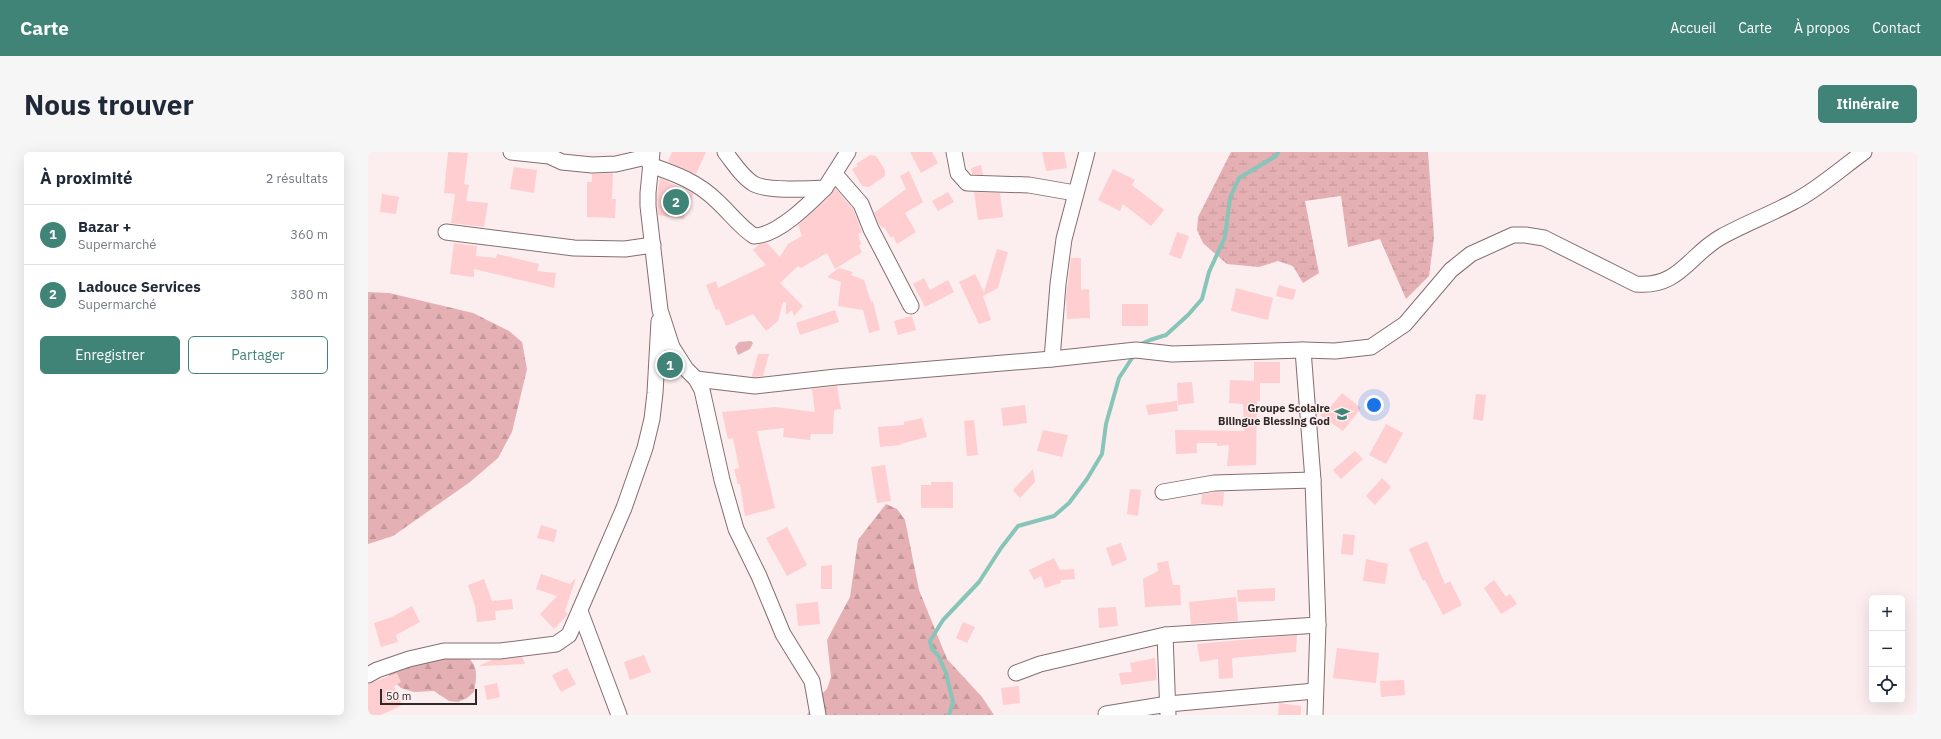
<!DOCTYPE html>
<html lang="fr">
<meta charset="utf-8">
<style>
body{margin:0;font-family:"IBM Plex Sans",sans-serif;background:#f6f6f7;color:#1f2937}
.controls{position:absolute;right:12px;bottom:12px;display:grid;overflow:hidden;border-radius:6px;box-shadow:0 4px 16px #0002}
.controls button{width:36px;height:36px;display:grid;place-items:center;padding:0;border:0;border-bottom:1px solid #e0e1e3;background:#fff;color:#1f2937;font:20px sans-serif}
.scale{position:absolute;left:12px;bottom:10px;width:97px;box-sizing:border-box;padding-left:4px;border:2px solid #302828;border-top:0;font-size:11px;line-height:14px;white-space:nowrap;color:#302828;-webkit-text-stroke:3px #fcedee;paint-order:stroke}
.you{position:absolute;left:1006px;top:253px;width:14px;height:14px;margin:-10px;border:3px solid #fff;border-radius:50%;background:#1a73e8;box-shadow:0 0 0 6px #1a73e833}
.badge{display:grid;place-items:center;width:26px;height:26px;border-radius:50%;background:#408477;color:#fff;font-size:13px;font-weight:700}
.pin{position:absolute;translate:-50% -50%;border:2px solid #fff;box-shadow:0 1px 4px #0006}
.list{margin:0;padding:0;list-style:none}
h2{display:flex;justify-content:space-between;align-items:center;height:52px;margin:0;padding:0 16px;font-size:17px}
h2 small{font-size:13px;font-weight:400;color:#747a83}
.list li{display:grid;grid-template-columns:26px 1fr auto;gap:12px;align-items:center;box-sizing:border-box;height:60px;padding:0 16px;border-top:1px solid #e0e1e3}
.list b{display:block;font-size:15px;white-space:nowrap}
.list p{margin:0;font-size:13px;white-space:nowrap;color:#747a83}
.list em{font-size:13px;font-style:normal;color:#747a83}
.actions{display:flex;gap:8px;padding:12px 16px}
.actions a{flex:1;padding:9px 0;border:1px solid #408477;border-radius:6px;text-align:center;font-size:14px;color:#408477}
.actions .main{background:#408477;color:#fff}
.icon{flex:none;width:22px;height:22px;fill:none;stroke:currentColor;stroke-width:2;stroke-linecap:round;stroke-linejoin:round}
.map{position:relative;flex:none;width:1549px;height:563px;overflow:hidden;border-radius:6px}
header{display:flex;align-items:center;gap:24px;box-sizing:border-box;height:56px;padding:0 20px;background:#408477;color:#fff}
header strong{font-size:19px}
nav{display:flex;gap:22px;margin-inline-start:auto;font-size:14px}
.intro{display:flex;align-items:center;justify-content:space-between;box-sizing:border-box;height:96px;padding:0 24px}
h1{margin:0;font-size:28px}
.button{padding:10px 18px;border-radius:6px;background:#408477;color:#fff;font-size:14px;font-weight:700}
main{display:flex;gap:24px;padding:0 24px}
aside{flex:1;background:#fff;border-radius:6px;box-shadow:0 4px 16px #0002}
.map>svg:first-child{display:block}
</style>
<header>
<strong>Carte</strong>
<nav><a>Accueil</a><a>Carte</a><a>À propos</a><a>Contact</a></nav>
</header>
<div class="intro"><h1>Nous trouver</h1><a class="button">Itinéraire</a></div>
<main>
<aside>
<h2>À proximité<small>2 résultats</small></h2>
<ul class="list">
<li><span class="badge">1</span><div><b>Bazar +</b><p>Supermarché</p></div><em>360 m</em></li>
<li><span class="badge">2</span><div><b>Ladouce Services</b><p>Supermarché</p></div><em>380 m</em></li>
</ul>
<div class="actions"><a class="main">Enregistrer</a><a>Partager</a></div>
</aside>
<div class="map">
<svg width="1549" height="563" viewBox="0 0 1549 563">
<defs>
<pattern id="forest-firs" width="22" height="20" patternUnits="userSpaceOnUse"><rect width="22" height="20" fill="#e4b0b4"/><path d="M5 1l3.5 6h-7zM16 11l3.5 6h-7z" fill="#c4979b"/></pattern>
<pattern id="wetland-marsh" width="20" height="14" patternUnits="userSpaceOnUse"><rect width="20" height="14" fill="#e4b0b4"/><path d="M1 5h8M5 5V1M11 12h8M15 12V8" fill="none" stroke="#c4979b"/></pattern>
</defs>
<rect width="100%" height="100%" fill="#fcedee"/>
<polygon fill="#e4b0b4" points="383,189 385,191 382,197 370,203 367,195 371,190"/>
<g fill="url(#forest-firs)">
<polygon points="0,140 21,141 105,161 141,179 154,190 159,217 144,280 130,306 102,330 25,384 0,392"/>
<polygon points="518,352 529,357 537,368 551,438 579,507 614,545 626,563 439,563 448,547 459,537 463,525 459,488 482,445 490,388"/>
<path d="M96 501C111 515 109 522 106 540L99 546 90 550 81 549 66 539 46 540 33 536 21 525 19 515Z"/>
</g>
<polygon fill="url(#wetland-marsh)" points="863,0 1060,0 1066,85 1061,124 1038,147 1012,87 980,95 973,44 937,49 951,121 935,131 925,114 910,109 891,115 859,112 835,91 829,78 830,65"/>
<g fill="none" stroke-linecap="round" stroke-linejoin="round">
<g stroke="#86c5b8" stroke-width="4">
<polyline points="771,195 773,192 782,188 798,183 820,163 834,147 841,120 857,85 862,46 871,26 908,4 910,0"/>
<polyline points="581,563 585,550 578,521 570,503 564,497 562,489 575,468 611,430 633,396 650,374 686,364 701,351 719,327 734,302 738,272 751,226 766,203"/>
</g>
</g>
<g fill="#feced1">
<polygon points="80,0 100,1 96,32 101,33 98,49 120,51 116,75 83,71 87,42 76,41"/>
<polygon points="304,0 338,0 328,22 300,10"/>
<polygon points="542,0 564,0 570,11 553,21"/>
<polygon points="674,0 696,0 699,16 678,19"/>
<polygon points="502,3 508,4 517,18 517,24 501,35 494,34 484,17 490,14 488,12"/>
<polygon points="613,13 615,23 604,22 603,16"/>
<polygon points="146,15 169,18 166,41 142,37"/>
<polygon points="745,17 767,28 764,33 796,58 783,74 755,52 752,59 730,48"/>
<polygon points="541,19 555,50 537,61 548,80 529,92 525,84 523,86 516,75 514,76 510,70 506,61 538,37 532,24"/>
<polygon points="245,21 244,47 248,47 247,66 219,65 219,30 224,30 224,22"/>
<polygon points="292,26 325,41 324,48 320,47 316,67 290,63 289,44"/>
<polygon points="467,36 485,57 494,80 490,82 493,92 491,94 494,100 467,117 459,101 433,116 430,114 412,131 435,154 426,164 424,158 418,163 418,150 415,150 410,169 398,179 385,162 358,174 351,157 348,158 338,133 348,129 350,136 398,113 385,98 391,92 399,91 412,105 420,92 434,84 430,73 457,49"/>
<polygon points="580,40 586,50 570,59 564,49"/>
<polygon points="606,40 632,41 635,65 610,68"/>
<polygon points="14,42 31,45 28,62 12,60"/>
<polygon points="809,80 821,84 813,107 801,103"/>
<polygon points="86,91 109,94 108,104 128,106 129,102 171,112 169,119 188,121 186,136 106,117 106,125 82,122"/>
<polygon points="629,97 640,100 630,136 615,144 623,168 611,172 591,130 607,122 616,140"/>
<polygon points="703,106 713,106 713,138 721,137 722,166 699,167 698,145"/>
<polygon points="471,116 485,120 483,123 496,128 503,150 505,149 512,178 501,181 495,158 470,154 473,130 459,125"/>
<polygon points="556,126 562,138 580,128 586,140 557,155 545,132"/>
<polygon points="911,133 928,138 925,148 908,144"/>
<polygon points="868,136 905,146 900,168 863,159"/>
<rect x="754" y="152" width="26" height="22"/>
<polygon points="467,158 471,170 432,183 428,171"/>
<polygon points="544,164 548,178 530,183 526,169"/>
<polygon points="390,202 401,202 395,224 385,225 384,224"/>
<polygon points="886,210 912,210 912,231 892,231 892,249 889,249 888,313 859,314 861,293 849,294 849,291 829,291 829,301 808,302 807,278 876,279 875,252 861,251 862,228 886,229"/>
<polygon points="824,230 826,251 810,253 809,231"/>
<polygon points="469,234 473,257 466,258 465,282 443,282 442,288 415,285 416,276 389,279 407,356 377,364 372,332 370,332 366,317 371,316 365,286 360,287 354,260 407,255 447,260 444,237"/>
<polygon points="974,241 993,256 975,279 952,263 959,259"/>
<polygon points="1108,242 1118,243 1115,269 1105,267"/>
<polygon points="809,249 810,259 780,263 778,253"/>
<polygon points="657,253 659,271 635,274 633,256"/>
<polygon points="554,266 559,285 532,292 533,293 512,295 510,275 536,273 536,270"/>
<polygon points="606,268 610,303 599,304 596,269"/>
<polygon points="1018,272 1035,281 1018,312 1001,303"/>
<polygon points="675,278 700,283 694,305 669,299"/>
<polygon points="987,299 995,307 973,327 965,318"/>
<polygon points="517,313 523,349 509,351 503,315"/>
<polygon points="665,317 667,330 652,346 645,338"/>
<polygon points="1014,326 1023,335 1007,353 998,344"/>
<polygon points="563,330 585,330 585,356 553,356 553,333 563,333"/>
<polygon points="762,337 773,338 770,364 759,362"/>
<polygon points="847,340 856,340 855,354 833,352 834,342"/>
<polygon points="173,373 189,378 186,390 169,386"/>
<polygon points="419,375 439,413 419,424 398,386"/>
<polygon points="975,382 987,383 985,403 973,402"/>
<polygon points="1059,389 1077,432 1082,429 1094,453 1075,463 1057,428 1055,429 1041,397"/>
<polygon points="753,391 759,408 744,414 738,396"/>
<polygon points="686,406 692,418 706,417 707,427 692,428 693,431 677,436 673,424 666,428 661,418"/>
<polygon points="998,407 1020,412 1017,432 995,429"/>
<polygon points="800,409 805,433 812,433 813,453 777,455 775,427 790,419 789,411"/>
<polygon points="464,413 464,437 453,437 453,414"/>
<polygon points="173,422 202,432 208,426 197,459 200,462 186,477 172,462 189,444 168,437"/>
<polygon points="116,427 124,449 144,447 145,457 127,459 128,468 109,470 107,454 100,433"/>
<polygon points="1126,428 1138,445 1142,442 1149,452 1133,462 1116,436"/>
<polygon points="907,436 907,449 870,450 869,438"/>
<polygon points="868,445 870,469 823,472 821,450"/>
<polygon points="450,450 452,472 430,474 428,452"/>
<polygon points="44,454 52,470 28,483 30,490 13,495 6,471 24,465"/>
<polygon points="748,455 750,474 731,476 730,456"/>
<polygon points="595,470 607,475 599,491 588,486"/>
<polygon points="929,483 928,500 864,506 865,526 851,527 850,507 832,510 829,492"/>
<polygon points="969,496 1011,501 1008,531 965,526"/>
<polygon points="276,503 283,520 262,528 256,510"/>
<polygon points="154,505 157,512 112,514 112,513 124,508"/>
<polygon points="787,506 789,528 753,533 751,521 764,520 762,511"/>
<polygon points="199,516 208,532 193,540 184,523"/>
<polygon points="29,521 33,530 26,534 34,553 13,563 0,563 0,532"/>
<polygon points="1036,528 1037,543 1013,545 1012,529"/>
<polygon points="129,531 132,545 119,548 116,534"/>
<polygon points="651,534 652,551 635,553 633,536"/>
<polygon points="911,551 933,554 933,563 910,563"/>
</g>
<g fill="none" stroke-linecap="round" stroke-linejoin="round">
<g stroke="#846f70" stroke-width="17">
<g id="street">
<polyline points="143,0 181,4 194,10 224,13 248,12 283,4"/>
<polyline points="284,0 280,41 280,54 292,158 304,195 318,217 328,227 334,238 354,328 368,377 391,424 415,482 444,529 450,563"/>
<path d="M357 0C365 10 374 25 386 32 398 39 442 37 457 36L480 0"/>
<polyline points="586,0 590,21 599,31 661,33 707,41"/>
<path d="M282 13C308 22 330 30 350 50 362 61 372 75 386 84 409 84 441 52 457 36"/>
<polyline points="467,22 493,52 503,77 543,154"/>
<polyline points="78,80 206,96 257,97 285,93"/>
<polyline points="935,198 945,328 950,473 947,563"/>
<polyline points="684,207 690,132 696,87 719,0"/>
<path d="M328 227 387 234 468 225 684 207 768 198 804 202 935 198 967 199 1003 195 1037 172 1083 118 1103 102 1145 83H1157L1176 86 1268 132C1311 136 1321 103 1353 85 1376 72 1403 62 1427 49 1449 38 1475 15 1496 0"/>
<polyline points="795,340 846,331 945,328"/>
<polyline points="212,459 251,563"/>
<polyline points="797,483 800,563"/>
<polyline points="648,521 672,512 797,483 950,473"/>
<polyline points="0,523 9,518 41,507 76,499 132,499 188,492 201,483 256,356 277,296 284,267 287,241 291,169"/>
<polyline points="738,562 800,552 947,539"/>
</g>
</g>
<use href="#street" stroke="#fff" stroke-width="15"/>
</g>
<defs>
<g id="school-bare" transform="scale(1.2)"><path d="M0-5L7-2L0 1L-7-2ZM-4 1L0 2.5L4 1V4Q0 6-4 4Z" fill="#408477" stroke="#fcedee" stroke-width="2.5" paint-order="stroke"/></g>
</defs>
<g fill-rule="evenodd">
<use href="#school-bare" x="974" y="262"/>
</g>
<g text-anchor="middle" dominant-baseline="central" stroke-width="3" stroke-linejoin="round" paint-order="stroke">
<g font-size="11" font-weight="bold" fill="#302828" stroke="#fcedee" text-anchor="end">
<text x="962" y="256">Groupe Scolaire<tspan x="962" dy="13">Bilingue Blessing God</tspan></text>
</g>
</g>
</svg>
<div class="controls">
<button>+</button>
<button>−</button>
<button><svg class="icon" aria-label="locate" viewBox="0 0 24 24"><circle cx="12" cy="12" r="6"/><path d="M12 2v4M12 18v4M2 12h4M18 12h4"/></svg></button>
</div>
<div class="scale">50 m</div>
<div class="you"></div>
<div class="pin badge" style="left:302px;top:213px">1</div>
<div class="pin badge" style="left:308px;top:50px">2</div>
</div>
</main>
